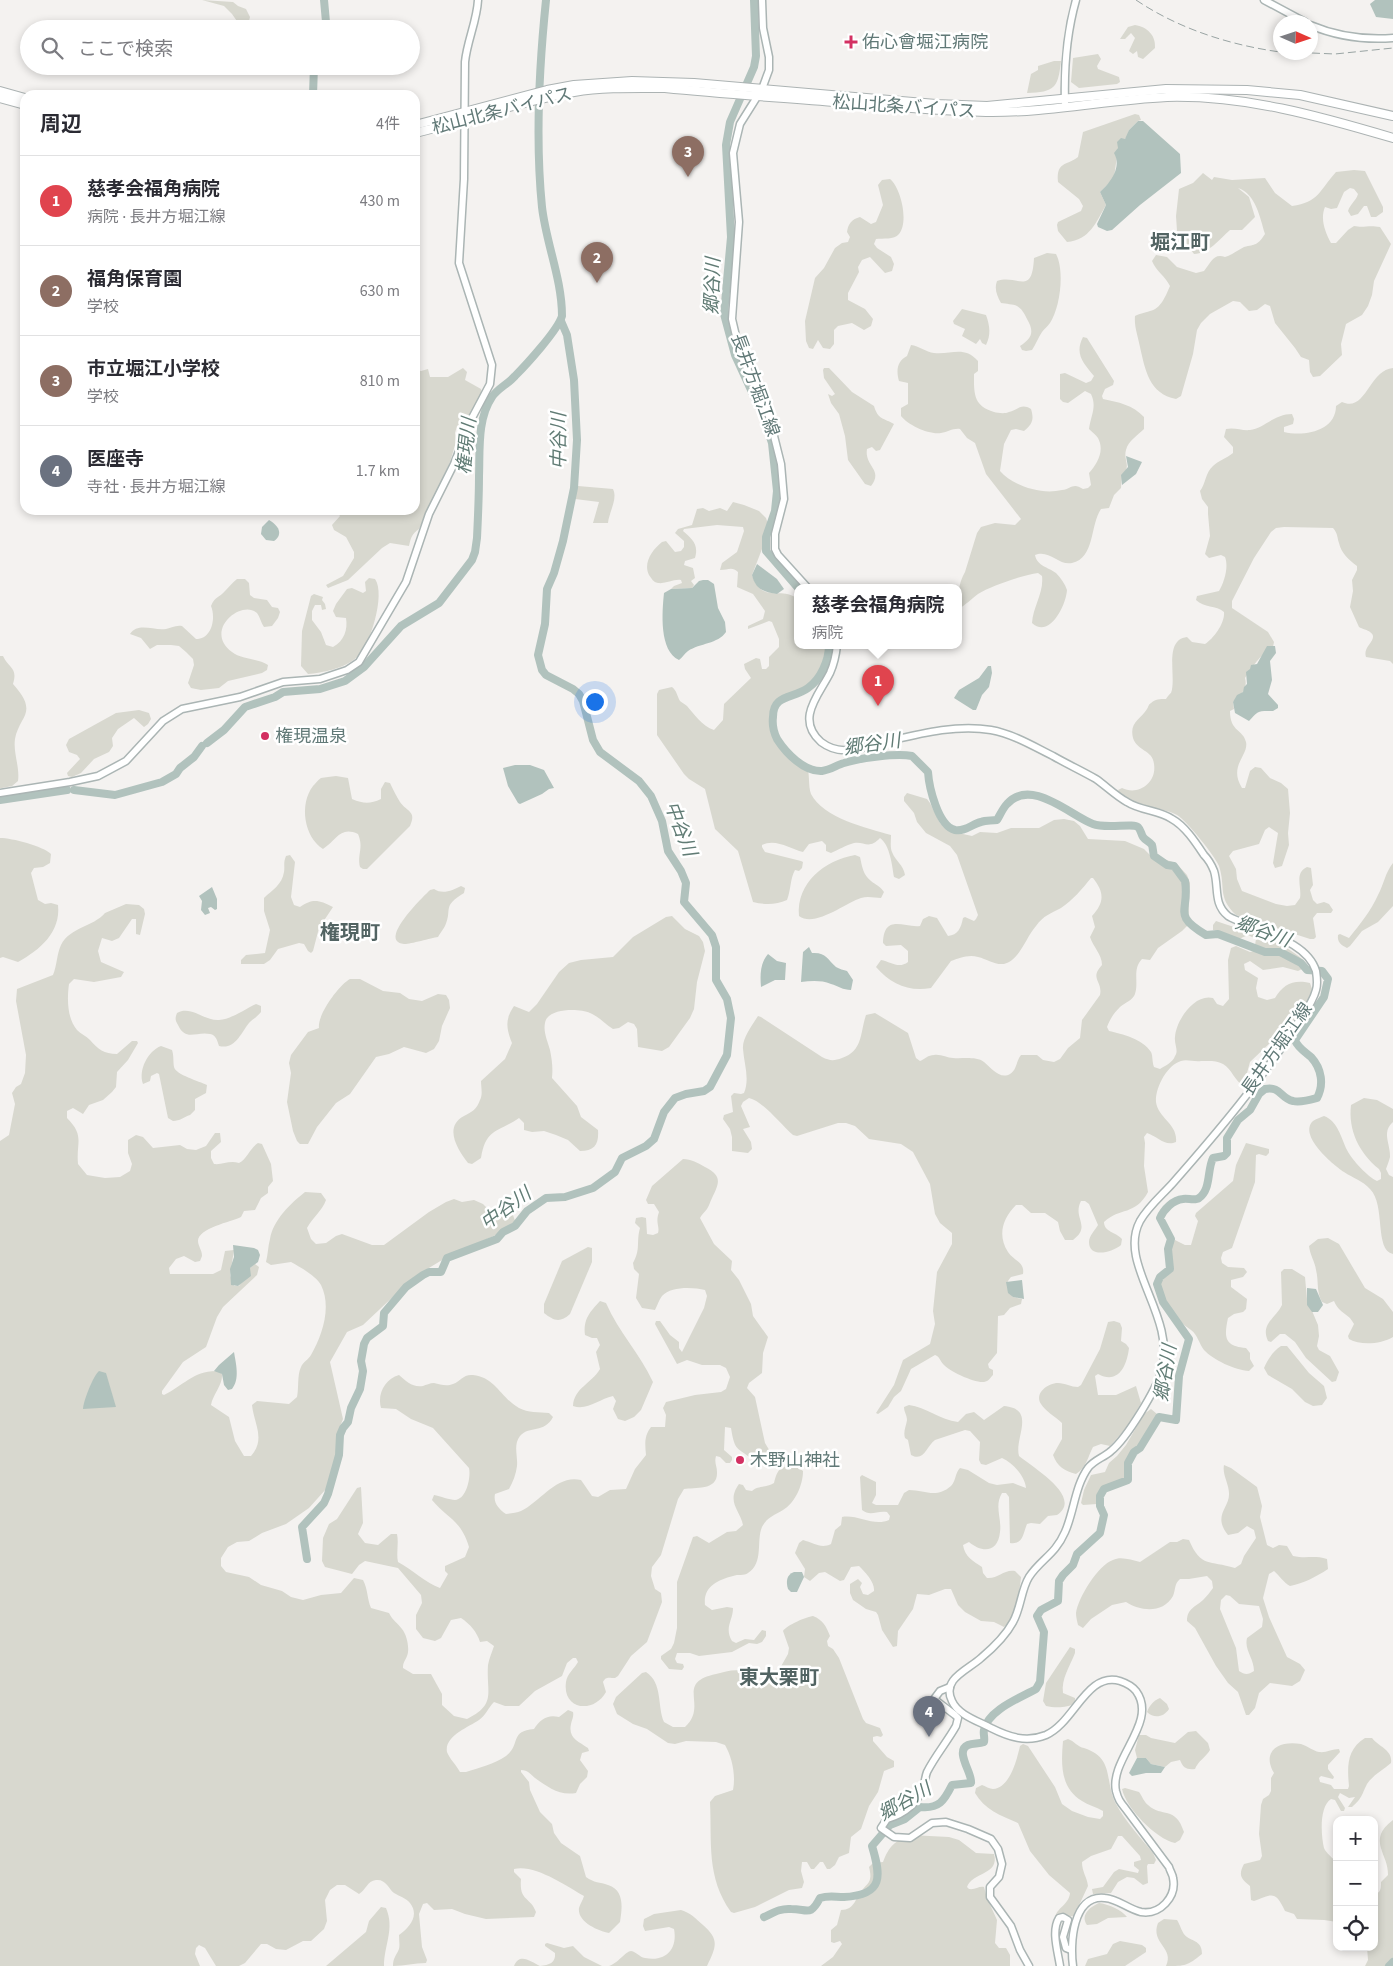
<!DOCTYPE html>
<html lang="ja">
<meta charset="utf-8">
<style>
body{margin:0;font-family:"Source Sans 3","Noto Sans JP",sans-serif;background:#f2f2f3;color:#2b2b33}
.controls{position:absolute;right:15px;bottom:15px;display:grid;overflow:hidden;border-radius:10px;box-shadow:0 2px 8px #0003}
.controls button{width:45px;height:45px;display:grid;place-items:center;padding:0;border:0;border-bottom:1px solid #e1e1e2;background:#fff;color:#2b2b33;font:25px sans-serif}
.compass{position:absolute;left:1273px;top:15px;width:45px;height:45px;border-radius:50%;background:#fff;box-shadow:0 2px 8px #0003;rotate:93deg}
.you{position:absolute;left:594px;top:701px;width:18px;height:18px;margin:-12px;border:4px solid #fff;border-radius:50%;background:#1a73e8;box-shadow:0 0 0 8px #1a73e833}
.badge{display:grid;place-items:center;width:32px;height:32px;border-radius:50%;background:#7c3aed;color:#fff;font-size:16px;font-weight:700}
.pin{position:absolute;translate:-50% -41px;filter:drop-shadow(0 1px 2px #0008)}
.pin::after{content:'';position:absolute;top:26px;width:18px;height:15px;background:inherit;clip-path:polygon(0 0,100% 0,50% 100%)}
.popup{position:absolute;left:794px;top:584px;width:168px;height:65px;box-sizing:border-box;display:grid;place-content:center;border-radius:10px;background:#fff;filter:drop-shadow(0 1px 4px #0005);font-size:16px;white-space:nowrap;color:#7c7c81}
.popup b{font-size:19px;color:#2b2b33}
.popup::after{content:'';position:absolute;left:50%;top:100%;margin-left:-10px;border:10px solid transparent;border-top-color:#fff}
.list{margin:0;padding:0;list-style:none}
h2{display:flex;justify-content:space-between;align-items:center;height:65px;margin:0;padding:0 20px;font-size:21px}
h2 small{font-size:16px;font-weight:400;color:#7c7c81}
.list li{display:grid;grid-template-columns:32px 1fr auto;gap:15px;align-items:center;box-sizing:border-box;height:90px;padding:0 20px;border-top:1px solid #e1e1e2}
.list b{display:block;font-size:19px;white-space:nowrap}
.list p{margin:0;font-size:16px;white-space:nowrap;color:#7c7c81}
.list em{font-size:16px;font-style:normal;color:#7c7c81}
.icon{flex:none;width:28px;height:28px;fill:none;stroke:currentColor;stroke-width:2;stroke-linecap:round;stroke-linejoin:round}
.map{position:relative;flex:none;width:1393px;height:1966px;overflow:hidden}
.search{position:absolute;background:#fff;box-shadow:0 2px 8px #0003;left:20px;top:20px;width:400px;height:55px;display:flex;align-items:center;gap:12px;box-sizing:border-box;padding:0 18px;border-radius:28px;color:#7c7c81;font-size:19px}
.panel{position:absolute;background:#fff;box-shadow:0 2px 8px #0003;left:20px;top:90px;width:400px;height:425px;border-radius:15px}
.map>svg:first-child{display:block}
</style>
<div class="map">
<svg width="1393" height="1966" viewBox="0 0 1393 1966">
<rect width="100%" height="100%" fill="#f4f2f0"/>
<g fill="#d8d8cf" fill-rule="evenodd">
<polygon points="202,0 233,2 238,6 246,9 250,17 249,21 242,25 239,24 232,14 224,6"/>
<path d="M1135 25C1147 27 1156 35 1155 48L1143 59 1138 57 1137 51 1133 54 1129 51 1135 38 1131 33 1125 39H1120L1128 27Z"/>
<polygon points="1098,54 1101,59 1097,66 1098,69 1119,77 1120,82 1117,84 1079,88 1071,82 1073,58"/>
<path d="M1054 61H1061C1058 88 1055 92 1027 93L1031 74 1038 70V66Z"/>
<path d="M1135 114 1139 115 1141 120 1138 121 1129 130 1128 135 1118 148 1114 178 1100 192 1106 205C1096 222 1090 240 1067 242L1058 231 1057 225 1058 222 1081 211 1083 206 1079 199 1058 182C1056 161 1067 166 1078 157L1083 132Z"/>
<path d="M1354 170 1365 171 1383 207V212L1376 217H1371L1367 206H1364L1358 214 1351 216 1348 211C1350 204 1356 201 1358 194L1354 189 1350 188 1344 192 1337 208 1331 209 1325 207C1320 219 1325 232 1331 243H1336L1348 230 1354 226C1364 228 1368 225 1380 227L1391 244 1374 281 1372 295 1368 306 1362 315 1346 324 1341 344 1342 355 1320 376 1313 377 1310 372 1309 360 1301 357 1295 348 1275 323 1270 306 1265 304 1257 310 1249 311 1240 302 1233 301 1210 314 1201 323 1197 330 1193 354 1181 396 1176 399C1149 394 1145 369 1140 347 1138 336 1134 327 1135 316 1141 313 1144 313 1150 311 1161 309 1166 295 1170 286 1165 276 1156 271 1152 261L1156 255 1167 257 1177 267 1196 273 1204 271C1211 263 1213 253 1225 257 1232 255 1238 250 1244 247 1256 244 1257 246 1265 234 1260 218 1256 194 1238 188L1249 197 1255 217 1242 230H1230C1220 239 1208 254 1194 254L1177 231 1176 216 1179 189 1193 183 1203 173 1212 180 1214 177 1232 180 1265 178 1275 193 1292 206C1319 202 1319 191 1336 172Z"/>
<path d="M890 179C901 188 909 222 899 234 894 240 883 238 876 239L874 244 877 248 891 257 894 264 892 271 885 273 870 257 862 260 858 267 859 272 848 293V300L865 309 873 319 871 326 864 330 852 323 838 326 834 330V344L830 349 823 348 818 340 813 349 809 348 806 341 805 321 815 278 824 268 835 248 842 243 848 242 850 237 847 232C848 224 852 219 860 217L871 224 876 222 883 205 878 185 882 180Z"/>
<path d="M1047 253 1056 254C1065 271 1060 308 1050 323 1047 327 1044 329 1042 332 1038 338 1036 344 1032 350L1026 351 1022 350 1020 346C1033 338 1034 331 1027 319 1024 313 1022 309 1017 306 1013 304 1006 304 1001 303 997 296 994 289 997 281 1018 274 1032 297 1034 258Z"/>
<path d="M962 309 986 315C990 326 991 335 986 345L982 343 980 339 976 344 962 336 965 329 954 324 953 321Z"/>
<path d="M1083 337 1087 338 1114 381 1113 385 1105 389 1102 396 1103 399C1118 402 1133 405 1144 417V429C1138 435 1128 441 1126 450 1123 461 1132 466 1122 475L1121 488 1114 495 1109 508 1101 509C1090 525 1095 558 1072 563 1059 566 1049 549 1035 555 1037 566 1048 567 1056 573 1061 578 1065 584 1067 590 1066 606 1049 639 1032 623 1033 606 1044 593 1042 576L1038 573C1023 575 991 586 978 594 971 599 966 605 958 609 958 596 958 584 965 572L977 533 981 527 995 523 1015 525 1021 519 986 474 975 443 967 438 960 429C953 428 948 432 941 433 929 435 908 425 901 416V408L908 404V383L899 381C896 371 897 361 907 356L911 345C919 346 926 352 934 353 951 355 964 345 978 361V371L974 374C974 393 973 406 994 412 998 413 1005 414 1009 412 1018 410 1021 403 1031 409 1034 419 1033 424 1024 431L1016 429 1011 430 1004 444 1000 471C1013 486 1041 495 1062 490 1071 489 1073 482 1083 489L1088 488 1091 485 1089 473C1097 464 1105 451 1098 438 1096 435 1092 432 1089 429 1091 415 1097 407 1091 394L1085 391 1068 403 1063 402 1060 399V374L1065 373 1086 383 1091 381 1094 376C1084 364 1074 354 1083 337Z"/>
<path d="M463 368 467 372 465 380 481 389 482 393 468 420 457 426 455 433 456 442 450 462 419 529C412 534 411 537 409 546L390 543 382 548 348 580 328 588 326 585 343 576 354 558V552L346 537 334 530 332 525 340 516 336 510H415V369L421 371 428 369 430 377H448Z"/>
<path d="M824 368H829L852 392 874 406C878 420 884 418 894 424L880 450 876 451 872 447 867 449C864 466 884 470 871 486L865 484 848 460 845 436 839 414 831 403 828 394 832 396 835 394 824 378 823 370Z"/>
<path d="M1393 368V664L1390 661 1366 657C1362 646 1380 639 1370 632 1368 630 1362 629 1359 627L1350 607 1353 591 1352 580 1357 570V566C1349 560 1341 553 1339 543 1337 537 1338 534 1333 528L1284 527 1276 528 1271 532 1254 558 1232 601V608L1268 632 1274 642 1273 647C1262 653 1252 667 1245 678 1248 689 1241 695 1233 702L1234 709 1230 711C1230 732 1243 729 1246 742 1249 755 1228 766 1242 788H1245L1250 771 1255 767 1261 768 1270 778 1281 783 1288 789 1290 813 1288 833 1289 845 1282 866 1275 868 1273 863 1278 833 1269 827 1265 830 1259 844 1233 851 1229 856 1236 869 1237 879 1242 891 1276 904 1287 906 1295 905 1300 898C1302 887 1294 873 1307 867L1311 868 1313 885 1310 890 1313 900 1317 904 1324 902 1329 904 1333 910 1331 913H1317L1313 918 1316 937 1314 939H1310L1236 915C1217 897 1226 887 1219 866 1215 856 1186 820 1177 815 1162 806 1126 808 1118 790L1122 788C1138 796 1157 783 1154 764 1153 750 1137 751 1133 738 1129 722 1141 719 1147 709 1149 706 1148 705 1151 703 1155 699 1160 699 1166 699 1166 699 1170 693 1171 693 1177 677 1163 640 1187 637L1192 642 1205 644C1214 638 1225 623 1224 612 1216 605 1204 608 1196 600L1197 596 1219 591C1224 583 1229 567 1225 557L1221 555 1209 558 1205 554 1210 536 1208 514V507L1202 499 1200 491C1206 483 1205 473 1213 466 1218 461 1227 458 1233 453V447L1224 437 1226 429C1235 427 1242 431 1250 430 1263 429 1274 414 1292 414L1294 419 1293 424 1284 427V432C1304 437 1336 431 1336 406L1342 402C1366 413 1369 370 1393 368Z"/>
<path d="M578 486 613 489C618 499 609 512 608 523H593L599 502 575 499Z"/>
<path d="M733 502 744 505 759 511 766 518 768 524 763 538 762 549 752 575C763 605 780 585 798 599V645H830C830 660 823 680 811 689 801 697 780 696 775 708 766 726 785 749 798 760 800 762 806 765 807 767 810 773 808 786 811 794 823 818 867 828 891 835 891 841 890 847 892 852 896 862 903 864 905 875L899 879 894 877C892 865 890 845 880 838 869 850 864 841 854 843 846 845 838 850 831 853L826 851V845L822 841 809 844 803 852C790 849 776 838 762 845V847L765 852 801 861 803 862 802 868 799 871 795 870C790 879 791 890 787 900 776 905 765 905 753 902L738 851 715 829 705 789 689 779 684 774 657 735V694L659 690 672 687C677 691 677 696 680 701 682 703 685 704 687 706 694 714 702 726 714 730L723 720 724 704 751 678 745 669 744 664 756 658 760 659 762 669H766L769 666V657L779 647V639L772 622 769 621 748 629V626L763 619 765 611 753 594 737 587 738 572C732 566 728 570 720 570L722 563 737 552 744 531 743 527 717 525 684 529 683 531C692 539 699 544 695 558L685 561 684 565 693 568 695 578 691 581 694 585 692 588 671 589 674 586 682 583 681 580C673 579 666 584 658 583 653 582 652 579 649 575 643 563 652 550 662 542L666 541 675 552 681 551 684 547V541L675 533 678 529 692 525 697 509 703 508 709 511 720 508 727 511Z"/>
<path d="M369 578 375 579C386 594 370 647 356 658 345 668 322 673 308 674L301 666 302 631 311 596 314 594 323 597 322 600 325 604 326 609 322 610 321 605H315L312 611V620L321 632 326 645 333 647C344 641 348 630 346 618L336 617 333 611 336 604 347 589 352 588 363 593 366 591 365 582Z"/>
<path d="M237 579H245L249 583 250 595 254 598 267 600 272 607 278 608 280 612 278 618 272 626 264 627C261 623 260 617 257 613 241 599 203 631 232 652 242 660 258 658 268 665L267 670 262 673 228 681 219 688 201 690 191 688 188 683 194 665 193 659 186 652 179 646 171 645H157L150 649 141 638 130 634C138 622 154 631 166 629 172 628 175 625 182 626L196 639C212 639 216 618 211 606 215 596 219 598 225 591 229 587 232 583 237 579Z"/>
<path d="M0 656H3C9 669 18 667 13 684 23 696 32 706 22 721 19 727 16 732 15 739 13 753 20 767 18 781L12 786 2 788H0Z"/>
<polygon points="139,710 149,713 151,719 148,724 144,727 134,718 118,729 112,738 113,746 109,752 94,759 81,773 72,777 68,776 67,773 80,759 77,755 69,752 66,745 69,739 116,713"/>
<path d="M336 776 348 778 352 799C364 804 370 804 381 799V789L385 782 390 783C393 789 396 796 400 802 407 812 417 811 410 826L367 869H363L360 867C357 854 364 848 358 834 340 826 337 840 323 849 304 837 299 804 313 786 315 784 318 780 321 778 325 777 331 777 336 776Z"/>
<path d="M907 793 927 799 930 803 940 823 944 827 963 834 972 836 980 832 997 833 1011 828H1039L1054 820 1064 819 1074 821 1080 826 1088 839 1125 841 1144 849 1150 855 1176 863 1187 875 1190 883 1188 925 1182 931 1158 948 1150 960 1142 959C1132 969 1139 982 1135 994 1133 1000 1126 1002 1120 1007 1114 1013 1110 1019 1107 1027L1109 1031C1122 1034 1143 1039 1151 1052 1153 1056 1152 1062 1154 1067L1160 1069C1165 1066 1173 1062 1175 1056 1179 1051 1174 1044 1175 1037 1176 1020 1195 993 1213 998L1217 1004 1223 1006 1229 999 1228 960 1231 948 1236 946 1250 952 1254 951 1256 939 1248 935 1239 939 1217 931 1213 930V925L1216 921C1244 931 1280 939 1303 960L1302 969 1298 971 1283 967 1263 970 1250 961 1244 964 1245 970 1258 978 1256 988 1258 997 1267 1000 1275 998C1283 984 1294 979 1310 983L1312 989 1309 999 1296 1018 1250 1062 1247 1073 1248 1082 1244 1086C1235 1082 1232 1069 1223 1064 1216 1060 1208 1061 1201 1061 1194 1062 1187 1059 1181 1061 1167 1065 1155 1088 1156 1102 1158 1118 1178 1124 1176 1142 1165 1147 1157 1136 1147 1133L1144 1137 1145 1143 1144 1166 1148 1192C1135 1216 1120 1207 1104 1222 1104 1232 1116 1232 1122 1239L1121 1245C1113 1252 1089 1259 1089 1242 1089 1236 1095 1230 1098 1225L1089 1204 1085 1201H1081C1072 1218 1092 1226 1073 1240H1065L1060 1231 1058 1222 1045 1213H1031L1022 1205H1016C1003 1218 997 1235 1008 1252 1014 1261 1025 1262 1023 1274L1011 1277C1004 1285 1007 1288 1013 1297L1022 1299 1021 1304 1010 1308 1004 1315 998 1316 997 1353 988 1364 989 1368 993 1370V1375C990 1378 989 1381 984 1382 974 1383 949 1371 943 1364 939 1359 940 1357 935 1355L911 1369 901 1391 894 1397 888 1407 878 1414 876 1413 894 1385 903 1360 930 1344 935 1324 933 1311 937 1272 952 1244V1233L940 1223 935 1214 930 1184 913 1152 901 1144 869 1139 855 1126 846 1123H838L797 1136 793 1135C781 1125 763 1101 749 1098L743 1102 741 1106 750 1127 743 1129 751 1142 752 1149 748 1153 732 1151V1137L730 1129 723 1119 724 1115 733 1112 731 1096 734 1093 741 1094 744 1093C750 1078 744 1064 743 1049 742 1039 751 1027 756 1019L758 1016 761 1017 822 1057C830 1061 834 1061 842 1058 863 1051 860 1033 866 1015L875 1013 908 1033 916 1058 920 1061C925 1059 928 1055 934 1055 941 1054 947 1058 953 1058 962 1059 976 1056 984 1062 990 1067 1000 1080 1010 1074 1017 1070 1016 1061 1021 1055H1037L1043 1060 1054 1062 1060 1059 1068 1048 1080 1038 1082 1020 1100 995C1103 981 1089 979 1102 965 1102 954 1093 947 1090 937L1095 927 1092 916C1104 903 1105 893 1093 878H1091C1083 888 1072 901 1061 908 1050 914 1044 915 1036 926 1026 937 1020 960 1004 964 994 965 987 959 978 957 969 954 959 958 951 961L931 988C908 992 891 984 876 967L881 960C891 962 899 969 908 962V951L901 945 886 946 883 943C884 913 904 928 920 926L923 919 929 916 937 918 948 936C958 935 961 928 963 918L965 917 974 921 976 919 978 915 957 855 950 846 926 833 917 822 914 813 904 801V797Z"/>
<path d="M0 838C12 838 43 846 51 854L50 863 43 867 34 868 31 873 38 900 45 904 51 903 58 905C61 932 40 950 18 962L3 957 0 958Z"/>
<path d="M290 855 295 862 291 897 294 905 300 907C313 898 319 900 333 907L319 928 313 951 311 953 308 951 304 944 299 943 278 949 270 960 264 964H241V960L246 955 265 953 270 930 264 911V898C272 890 282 885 284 872 285 866 283 863 286 856Z"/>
<path d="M855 855 860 857C862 866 863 875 871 881 876 885 880 886 884 892L881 898C875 898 868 896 861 898 845 903 815 928 799 916 796 883 825 860 855 855Z"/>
<path d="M1393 863V906L1378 922 1362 931 1350 946 1347 948C1341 945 1337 942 1338 935L1340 934 1349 938C1360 924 1371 911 1378 895 1384 884 1385 873 1393 863Z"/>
<path d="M461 886 465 888 464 893C441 907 453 909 445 926 443 930 440 933 438 937 431 938 407 945 404 944 377 941 424 896 430 890L434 889C443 895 453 890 461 886Z"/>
<path d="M126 904 139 905 144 909 145 914 140 935 136 934V919H132L119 938 112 941 102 938 98 951 101 962 124 972 121 977 94 982 74 979 69 984C67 999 67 1018 77 1030 81 1034 86 1036 90 1040 98 1049 104 1054 117 1054L132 1041H137L138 1043 128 1060 117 1072 116 1087 112 1092 103 1100 89 1105 83 1114 73 1108 67 1111V1118C85 1136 76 1142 78 1164L87 1175 105 1178 120 1177 130 1171 132 1164 128 1153V1140L136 1135 143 1137 153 1148 180 1145 187 1149 196 1150 206 1146 215 1133H220L221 1142 211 1151V1158L214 1164C223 1165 229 1160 239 1163 247 1159 250 1148 258 1143L262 1144 271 1164 273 1181 268 1187V1193L261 1198 255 1210 244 1211 241 1217C231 1222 198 1228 198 1241 198 1246 202 1250 202 1256L200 1261 195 1262 184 1256 176 1259 169 1268 170 1274H213L221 1270 225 1251 234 1250 230 1275 234 1286H239C245 1277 249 1281 250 1268L255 1264 259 1267 257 1275 223 1307 217 1317 206 1347 183 1362 162 1391V1394L164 1395C183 1386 194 1370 218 1371L222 1374C223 1385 213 1394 211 1405L229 1417 235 1441 244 1456H251C266 1439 254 1424 252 1405L257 1401 289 1404 297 1397C299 1388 297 1375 301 1367 303 1362 308 1360 311 1355 322 1336 332 1307 321 1285 316 1276 300 1267 291 1262L271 1265 266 1262C268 1254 268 1246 270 1239 273 1220 291 1203 305 1192L321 1193 326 1200C322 1211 313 1217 307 1228L311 1239 316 1244 326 1243 336 1236 342 1234 372 1245H384L429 1212 446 1202 454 1199 462 1202 474 1200 483 1204 489 1210 513 1215 515 1221 512 1225 503 1229 496 1235 452 1254 414 1277 363 1325 347 1332 330 1362 343 1419 339 1429 334 1465 326 1489 309 1508 286 1524 262 1533 249 1541 237 1542 228 1547 221 1558V1566L226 1572 249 1577 261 1585 282 1591 291 1597 303 1600 321 1595 341 1593 354 1578 363 1580C368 1589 367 1599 371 1608L389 1613C393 1621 397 1622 402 1629 407 1635 410 1649 407 1656 405 1661 403 1662 403 1668L413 1674H431L442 1694V1705L454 1716 467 1719C497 1704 486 1693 488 1665 489 1659 492 1652 494 1646L487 1641 480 1642C477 1632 470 1624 461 1618L451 1620 441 1638 435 1641 423 1638 416 1629V1615L422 1603 421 1595 398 1568 365 1561 359 1565 352 1574 325 1567 322 1561 323 1538 329 1524 337 1519 357 1488 361 1487 363 1523 358 1534 365 1543 378 1545 391 1534H397C399 1544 396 1553 398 1562 413 1570 426 1583 440 1588L448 1574 445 1571V1566L465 1557 469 1547C461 1520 448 1519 432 1500L434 1495C440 1496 450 1500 455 1500 467 1499 471 1476 469 1468L433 1428 411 1419 396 1409 381 1408C377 1394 385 1379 399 1375 406 1381 413 1388 423 1386 426 1385 430 1383 434 1383 440 1384 446 1387 453 1384 461 1381 463 1374 473 1375 495 1377 501 1398 519 1408 528 1413 539 1412 549 1413L553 1417C544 1434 530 1425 520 1436 513 1445 518 1456 517 1466 516 1474 513 1482 509 1489L495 1494C493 1503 499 1509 506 1514 511 1513 517 1513 521 1511 541 1501 557 1474 581 1480L592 1496 598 1497 610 1490 626 1489 635 1469 646 1455C645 1444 644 1436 651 1427H665L666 1415 663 1408 666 1402 695 1395 721 1392 726 1389 730 1377 726 1368 720 1365H702L687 1360 677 1364 655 1324 656 1321H660L670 1335 679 1342V1348L682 1352 704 1308 707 1296 705 1290C693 1287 671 1286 662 1296 659 1300 657 1306 655 1310L642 1308 636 1298 639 1274 634 1269 633 1263C641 1249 636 1242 640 1228L635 1223 636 1218 642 1217 646 1218 647 1234 653 1235 658 1233C660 1226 655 1223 659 1212L654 1204H648L646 1200 652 1186 683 1159C691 1159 698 1163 705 1167 723 1176 719 1183 712 1198 710 1202 709 1206 707 1209 704 1213 702 1214 700 1218L714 1244 732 1261 731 1270 739 1280 751 1304 753 1316 768 1337 763 1353 762 1373 749 1383 747 1388 755 1397 765 1443 771 1453 770 1456 754 1461C737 1446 735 1453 731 1428L725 1427 724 1450 732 1457V1460L730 1463H726L720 1457 716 1456C714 1463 717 1466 717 1472 718 1491 695 1487 684 1489L678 1499 661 1555 652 1567 651 1576 655 1589 661 1593 662 1602 647 1642 631 1656 618 1676 615 1678C609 1678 606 1676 603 1682L606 1692C594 1714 562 1710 566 1682 567 1674 574 1669 578 1662L576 1658H573L567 1663 562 1676 535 1691 519 1706H505L494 1702C488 1708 486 1715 479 1720 469 1727 444 1736 447 1752 449 1758 457 1766 460 1772H466C478 1768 495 1764 506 1756 521 1745 509 1731 534 1729 540 1719 548 1714 559 1717L568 1710 573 1712C574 1717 572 1719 571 1724 568 1738 578 1741 588 1748L589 1751 582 1753 580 1760 588 1771 587 1777 580 1784 576 1793C559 1796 548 1787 535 1778 530 1774 528 1770 521 1770V1772L529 1782 530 1790 540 1812 552 1824 554 1833 561 1843 580 1856 586 1877C594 1883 600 1882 608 1885 625 1890 622 1909 620 1922L609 1933C598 1931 577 1922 579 1908 580 1904 583 1900 584 1896 566 1886 535 1864 514 1869V1872L521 1879C519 1902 530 1896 536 1912L534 1917 486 1919 465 1914 452 1909 434 1910 427 1903 423 1904 419 1914 422 1947 427 1960 426 1963C414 1963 405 1966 393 1966 393 1958 396 1956 399 1949 400 1945 399 1940 399 1935 409 1928 420 1916 410 1903 406 1898 399 1896 394 1893 388 1888 386 1879 376 1880 367 1881 366 1890 359 1894L345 1885H337L330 1890 325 1900 327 1921 324 1929 311 1941H303L286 1950 276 1949 267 1944H261L245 1963 239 1966H216L205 1948 199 1945 196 1948 195 1954 200 1966H0V1141L9 1135 15 1104 12 1093 16 1087 21 1084 25 1073 26 1055 16 1001 17 989 53 975C57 965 57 953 61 945 70 927 93 927 105 913Z"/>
<path d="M672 916 685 929 699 936 703 942 705 951 697 982 694 1009 690 1018 669 1047 662 1051 638 1047 637 1029 634 1024 628 1022 619 1028 613 1029C605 1024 598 1016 590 1013 579 1008 547 1008 545 1023 543 1032 548 1042 550 1050 552 1060 553 1068 552 1078L577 1106 581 1117 598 1130C599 1144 595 1151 580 1151L568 1140 556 1135 544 1131 532 1132 524 1130V1123L519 1118C497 1133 486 1128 481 1158L472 1164 468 1163C458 1150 443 1127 464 1116 472 1112 477 1109 480 1100 483 1095 481 1087 481 1081L505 1059 512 1043C506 1028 505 1019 514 1006L529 1012 537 1004 559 972 569 963 581 960 613 957 633 937 666 917Z"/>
<path d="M350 979H360L383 991 400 993 409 999 422 1001 438 994 446 995 449 1000 450 1008 442 1026 439 1041 434 1049 426 1053 404 1047 389 1054 376 1057 350 1094 336 1103 317 1127 308 1144H300L297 1141 293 1131 287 1102 291 1073 289 1063 291 1055 308 1032 319 1028C317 1015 339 985 350 979Z"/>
<path d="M256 1004 261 1006V1012C257 1017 253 1019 249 1023 241 1033 235 1050 219 1046 217 1040 216 1035 210 1034 196 1031 186 1042 178 1025 175 1020 175 1018 177 1013 191 1005 204 1021 219 1020 232 1019 245 1009 256 1004Z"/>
<path d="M161 1046 172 1050C174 1056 173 1061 174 1067 176 1075 199 1081 207 1085L206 1093 195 1099V1110L190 1115C184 1117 180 1121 173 1121L168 1118 159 1074 157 1073 151 1076 150 1081 143 1084C138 1070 148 1051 161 1046Z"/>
<path d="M1364 1098 1377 1100 1393 1109V1122C1381 1132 1391 1145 1390 1157 1389 1161 1387 1166 1386 1169L1389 1175 1393 1177V1254C1374 1250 1386 1205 1370 1189 1363 1181 1353 1178 1344 1172 1332 1164 1298 1135 1313 1121 1316 1119 1321 1117 1324 1116 1338 1121 1341 1138 1347 1150 1352 1160 1368 1177 1377 1181L1381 1179V1173L1379 1169C1359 1153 1348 1130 1351 1105Z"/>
<path d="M1246 1143 1269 1149V1153L1266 1156 1259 1154 1256 1155 1255 1182 1232 1248 1223 1252 1221 1258 1222 1263 1228 1267 1244 1268 1247 1272 1243 1277 1231 1280V1287L1247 1299 1246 1309 1243 1312 1234 1314 1228 1318C1224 1337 1224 1346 1246 1348L1250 1353V1359L1254 1366 1249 1371C1235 1370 1213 1360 1204 1350 1199 1344 1198 1335 1191 1330 1175 1319 1163 1303 1160 1283L1172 1269V1245L1175 1240 1185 1245H1191L1198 1221 1195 1216 1196 1213 1233 1181 1236 1165Z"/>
<path d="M1328 1238 1339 1244 1365 1288 1383 1299 1393 1312V1337C1381 1344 1361 1346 1349 1339L1348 1336 1354 1324C1348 1312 1340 1315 1334 1301L1327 1304 1322 1302C1316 1291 1319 1282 1316 1270 1315 1262 1310 1255 1309 1246L1318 1239Z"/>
<path d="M588 1247 592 1248V1262L570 1314C560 1323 554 1321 544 1313V1304L562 1261Z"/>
<path d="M1284 1269H1292L1305 1277 1307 1299 1318 1325 1319 1336 1317 1346 1319 1350 1330 1356 1339 1372 1336 1381 1332 1382 1306 1358 1295 1342 1285 1334H1280L1271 1342 1268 1341C1260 1324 1276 1318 1282 1305L1281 1272Z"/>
<path d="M600 1301 606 1303C619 1333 639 1352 653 1382L641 1410 634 1417 625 1421 618 1419 613 1409 616 1401 613 1396C599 1399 587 1411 573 1406 574 1388 591 1384 600 1369L596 1352 600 1345 597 1338H592L585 1335C583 1319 590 1312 600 1301Z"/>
<path d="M1114 1321 1120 1323 1122 1328 1121 1341 1126 1344 1129 1348C1127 1365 1119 1385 1098 1374L1095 1376 1098 1395H1116L1136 1386 1141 1403 1128 1426 1110 1446 1101 1444 1093 1447C1088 1456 1087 1467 1076 1474 1064 1471 1057 1466 1053 1455L1062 1439V1423C1056 1417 1045 1411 1041 1404 1034 1393 1048 1383 1058 1383 1065 1383 1071 1387 1078 1387L1081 1385 1100 1349 1108 1322Z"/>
<path d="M1281 1346H1287L1309 1373 1324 1386 1327 1398 1322 1405 1313 1406 1305 1402 1292 1389 1268 1375 1264 1368C1268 1359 1273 1351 1281 1346Z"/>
<path d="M909 1405C926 1407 940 1420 958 1422L966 1414 974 1412 984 1420 1004 1406C1037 1409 1014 1438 1019 1456 1032 1467 1084 1497 1057 1515L1048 1516 1040 1524 1031 1523 1027 1524C1023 1534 1023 1545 1010 1543L1009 1497 1006 1493H1002C994 1506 1002 1519 1000 1532 998 1553 982 1553 969 1542L963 1545C965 1557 973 1561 982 1567L983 1573 987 1578C998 1579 1004 1569 1015 1571L1021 1577C1020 1590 1015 1621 1004 1627L994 1622 981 1621 965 1612 958 1605 951 1589H945L929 1595 917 1594 913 1609 898 1631 897 1646 893 1647 882 1630 878 1615 876 1612 866 1609 853 1600 850 1593V1584L858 1579 862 1583 860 1587 863 1594 868 1595 874 1591C875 1582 865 1572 859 1566L851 1567 844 1580 840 1581 825 1572 819 1573 810 1581 804 1577 805 1569 795 1553 799 1543 803 1540C814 1543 821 1549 831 1544L835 1530 841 1525 842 1517C857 1514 874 1527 889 1520L890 1516 887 1512C877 1510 871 1517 862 1510L860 1477 862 1475 876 1482V1495L872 1503 876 1505H898L904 1493 909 1490C925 1490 936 1499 951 1486 956 1481 955 1473 960 1468L968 1470 989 1483 997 1485 1013 1483 1026 1488C1025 1476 1013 1463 1002 1458L986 1465 981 1464 979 1460 980 1442 970 1431 965 1430 935 1440C926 1447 924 1462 911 1455L908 1440 905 1438C903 1431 906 1427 907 1420 907 1415 904 1412 904 1407Z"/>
<polygon points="1151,1409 1157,1414 1156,1418 1139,1447 1127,1463 1127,1479 1104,1488 1097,1504 1083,1505 1081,1503 1084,1490 1091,1475 1105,1472 1109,1463 1117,1456 1126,1445 1144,1414"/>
<path d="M795 1465 803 1471C803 1485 795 1503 783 1510 775 1515 767 1517 762 1527 756 1541 764 1563 748 1573 744 1576 738 1574 733 1576 717 1580 703 1587 705 1605L712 1610 727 1607 733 1608C733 1621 724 1627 732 1641L736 1643 745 1639 754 1640 762 1630 766 1631V1636L762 1642 757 1644 749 1643 732 1652 699 1656 690 1653H677L675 1659 677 1663 683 1664 684 1667 682 1670 669 1669 661 1659V1656L671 1649 674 1643 677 1628V1582L693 1537 697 1536 709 1543 727 1532 736 1531 743 1525C740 1510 726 1502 739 1484L743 1485 746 1490 752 1491C758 1485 767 1488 774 1483 778 1467 781 1467 795 1465Z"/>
<path d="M1224 1465 1231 1468 1257 1487 1262 1506 1260 1517 1267 1545 1273 1548 1279 1545 1287 1546 1293 1556C1306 1559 1314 1555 1327 1559L1328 1569C1316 1577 1304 1583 1290 1586 1283 1582 1280 1576 1274 1571L1269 1574 1263 1598 1269 1617 1287 1657 1300 1664 1305 1670 1300 1681 1292 1686 1270 1683 1259 1693 1255 1708 1249 1715H1246L1238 1692 1228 1683 1216 1666 1195 1628 1187 1621C1187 1608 1196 1607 1204 1599 1207 1596 1210 1592 1213 1588L1212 1581 1207 1576 1189 1579H1180C1174 1584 1176 1589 1173 1596 1163 1614 1140 1611 1126 1602L1112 1605 1091 1619 1083 1628 1078 1625C1077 1621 1076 1617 1076 1613 1078 1598 1098 1565 1113 1560 1121 1556 1131 1560 1140 1562L1170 1542H1177L1183 1539 1189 1540C1201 1568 1209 1560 1235 1568L1241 1564 1244 1556 1256 1538 1254 1530 1247 1526 1238 1533 1228 1535C1212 1515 1230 1508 1229 1493 1229 1484 1222 1474 1224 1465ZM1226 1595 1230 1596 1239 1604 1259 1606 1263 1619 1262 1627 1247 1638C1244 1650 1254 1658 1254 1671 1248 1675 1245 1675 1239 1671L1236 1648 1220 1609 1221 1600Z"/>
<path d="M813 1616C823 1620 826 1626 830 1636L827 1641 828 1646 833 1649 839 1658 863 1719 866 1723 880 1728 883 1735 881 1737 877 1736 873 1737V1741L887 1757 894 1761V1767L884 1771 878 1792 869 1806 861 1829 851 1837 849 1853 839 1857 835 1865 830 1869H827L823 1862H820L814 1869H811L807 1862H802L801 1871 804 1882 802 1888 789 1890 755 1907 734 1913 731 1912C706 1877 712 1842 710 1802L715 1796 733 1790C736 1775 732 1757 725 1745L716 1742 686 1741 675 1744 668 1743 647 1729 633 1724 617 1714 613 1704 616 1697 642 1673 646 1672C663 1683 657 1706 664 1722L673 1727H685C709 1705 674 1683 716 1674 725 1672 733 1669 743 1671L747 1679 755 1685 765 1684 775 1677 788 1654 789 1648 783 1631C787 1625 806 1617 813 1616Z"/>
<path d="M1070 1647 1075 1649V1653C1070 1666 1061 1679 1063 1693L1075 1698V1703C1068 1708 1055 1708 1046 1706L1043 1701 1046 1683Z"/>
<path d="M1160 1698 1167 1704 1169 1709C1164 1717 1154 1719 1147 1712 1149 1706 1154 1700 1160 1698Z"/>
<path d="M1196 1731 1208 1743 1210 1750C1206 1757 1198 1761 1195 1769 1187 1770 1183 1768 1180 1760L1171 1762 1165 1767 1151 1764 1146 1758H1137L1135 1750 1139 1735H1146L1151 1738 1175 1743 1188 1732Z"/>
<path d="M1365 1738H1372C1379 1747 1393 1750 1391 1763 1383 1770 1373 1775 1367 1784 1361 1796 1363 1797 1352 1807H1348L1355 1797 1349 1798 1340 1793 1338 1797 1345 1808 1344 1811H1341L1335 1800 1331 1799C1319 1807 1321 1835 1324 1848 1326 1853 1333 1858 1337 1863V1871L1333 1873V1878L1337 1880V1922L1324 1920 1297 1919 1294 1914 1285 1911C1275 1889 1271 1895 1254 1901L1251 1900 1250 1886C1241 1879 1238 1875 1244 1864L1260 1860 1262 1856 1259 1834 1261 1805 1263 1799 1269 1795 1271 1791V1778L1274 1773C1261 1751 1279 1740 1301 1744 1308 1746 1313 1751 1319 1752 1326 1753 1332 1749 1339 1749L1340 1752 1328 1765V1769L1334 1777 1333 1779 1321 1776 1319 1778 1320 1782 1331 1785 1334 1789H1348L1349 1786C1347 1766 1347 1749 1365 1738Z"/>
<path d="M1068 1739C1074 1741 1078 1747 1084 1748 1115 1758 1104 1781 1116 1804 1125 1821 1141 1838 1153 1853L1156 1860 1154 1864H1148L1147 1866 1148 1883 1143 1885 1134 1878 1127 1877 1118 1882 1111 1893 1093 1894 1092 1889 1103 1887 1114 1872 1119 1869 1138 1873 1139 1870 1134 1866V1862L1141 1860 1140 1856 1122 1836H1118L1111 1849 1091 1856 1082 1862C1082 1872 1087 1877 1088 1886L1074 1916 1055 1918C1056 1908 1069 1905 1070 1893L1049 1875 1030 1851 1018 1823C1001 1816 984 1809 975 1793L976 1788 982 1785C985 1786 990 1789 993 1789 1010 1788 1017 1759 1020 1746L1023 1744 1028 1746 1055 1787 1062 1804 1072 1811 1088 1817 1100 1819 1103 1816V1811C1096 1807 1088 1805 1082 1801 1060 1788 1061 1763 1063 1741Z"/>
<path d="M1125 1788 1139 1792C1142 1796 1144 1802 1148 1805 1162 1818 1175 1805 1184 1832L1180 1840 1175 1843C1156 1839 1126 1808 1122 1789Z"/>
<path d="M1393 1820V1966H1365L1368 1960 1367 1947H1374V1895C1381 1892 1381 1889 1381 1882L1388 1875C1389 1854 1366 1840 1393 1820Z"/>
<path d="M910 1835 949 1837 959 1840 976 1853 994 1854C1000 1875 972 1872 967 1887L969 1889C975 1890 979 1886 984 1887L987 1898 997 1920 995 1943 999 1948H1006L1010 1955V1966H821L833 1957 842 1944 840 1941 834 1943 831 1942V1930L837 1925 841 1910C855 1910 855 1898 863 1889 865 1886 869 1884 870 1879 871 1876 870 1871 869 1867L873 1863 883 1862C889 1846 895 1841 910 1835Z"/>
<path d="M1099 1903C1108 1904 1122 1910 1127 1917L1108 1918 1097 1924 1087 1925C1080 1915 1090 1907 1099 1903Z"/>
<path d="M381 1907 386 1908C395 1929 384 1945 384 1966H326L366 1932 369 1921Z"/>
<path d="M681 1910C691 1913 695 1918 703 1925 720 1940 716 1947 707 1966H609C617 1964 626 1951 631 1951 637 1952 639 1957 645 1958 665 1962 678 1950 674 1929L669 1927 645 1931 643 1926 644 1919 654 1914Z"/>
<path d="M1164 1919 1177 1920C1180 1924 1182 1934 1187 1937 1195 1942 1202 1942 1202 1954 1187 1966 1186 1966 1166 1966 1175 1948 1150 1943 1158 1923Z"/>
<polygon points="1120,1941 1142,1945 1146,1948 1146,1952 1125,1966 1085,1966 1088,1959 1107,1954 1113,1944"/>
<path d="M547 1943 564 1948 573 1946 584 1957 602 1966H514C520 1952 531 1962 540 1966 549 1965 556 1963 555 1953L545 1946V1944Z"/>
</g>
<g fill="#b1c2bd">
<polygon points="1375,0 1393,0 1393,19 1376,17 1370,4"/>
<path d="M1138 121H1143L1180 154 1181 173 1140 205 1112 230 1107 231 1098 227 1097 224 1106 205 1100 192C1111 182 1122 167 1114 153L1118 148 1117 142 1121 138 1125 139 1129 130Z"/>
<polygon points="1126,456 1142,462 1136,474 1122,485 1121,475 1128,467"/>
<path d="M269 520C278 525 284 534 274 541L266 540 261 534 262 527Z"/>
<path d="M757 564 777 579 784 589 777 594C764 592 755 589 752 575Z"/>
<path d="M703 580H708L714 584 718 608 725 622 726 632C718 644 700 643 688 651 684 654 683 657 679 660 659 651 662 612 664 593L671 589 692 588 699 581Z"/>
<path d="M1267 646H1275L1276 653 1270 661 1272 680 1268 694 1278 705V708L1273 711C1258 711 1259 710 1249 721L1235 713 1233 702 1237 695 1243 692 1244 687 1247 684 1246 672 1250 669 1251 665 1257 664Z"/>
<polygon points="988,666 991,666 992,673 989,687 982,695 976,710 973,710 954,698 959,690 979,678"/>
<polygon points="515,765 530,765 544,770 554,788 549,789 542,794 520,804 518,803 508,786 503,768"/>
<polygon points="212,887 217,899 217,909 215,910 211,907 208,908 210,913 205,915 201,910 202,901 199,896"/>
<path d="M809 947 812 953C826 952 827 959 836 967 839 969 844 970 847 971L853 980 851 990C843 990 838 986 831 984 821 980 811 981 801 982L803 952Z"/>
<path d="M768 954 777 961 786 963 785 980H775L761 987C760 976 760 963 768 954Z"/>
<polygon points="233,1245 254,1248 258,1250 260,1255 258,1262 250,1268 251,1276 238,1286 231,1285 230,1269 234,1257"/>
<polygon points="1022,1280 1024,1299 1013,1297 1008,1293 1006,1282"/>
<polygon points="1307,1288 1316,1289 1323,1305 1318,1312 1312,1312 1307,1305"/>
<path d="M234 1352C236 1364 240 1379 232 1389L228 1390 224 1385 222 1374 214 1371 219 1365Z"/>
<path d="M99 1371 106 1373 116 1407 83 1409C83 1402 93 1376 99 1371Z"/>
<path d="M794 1572H802L804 1577 797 1592H791L788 1589C786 1582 786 1575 794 1572Z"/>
<polygon points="1137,1758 1146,1758 1151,1764 1165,1767 1161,1773 1146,1773 1132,1776 1129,1773"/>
</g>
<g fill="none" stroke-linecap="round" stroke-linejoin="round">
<g stroke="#b1c2bd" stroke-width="8">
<polyline points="754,0 756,56 754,67 730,122 726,145 731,237 724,314 735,355 763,416 772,443 777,491 775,511 766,537 766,551 798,588"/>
<polyline points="324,29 326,22 324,0"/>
<polyline points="313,95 314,66"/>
<path d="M207 743 224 730 245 707 275 697 283 692 320 689 345 681 364 667 401 626 439 603 472 560 475 552 477 538C478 517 479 497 479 476 480 451 477 419 492 397 497 389 508 384 515 376 526 365 558 330 562 316 562 279 546 243 542 207 535 138 539 68 546 0"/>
<polyline points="74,790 115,795 162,782 176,774 180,768 194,757 202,746"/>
<polyline points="0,800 67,790"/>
<polyline points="307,1559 302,1527 324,1503 328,1494 339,1455 340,1435 343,1428 348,1422 351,1408 360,1389 363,1371 361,1361 364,1344 367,1338 383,1326 384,1313 406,1287 423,1275 429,1272 441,1272 447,1258 497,1239 503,1232 515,1226 527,1211 546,1198 565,1197 593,1188 615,1172 622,1158 646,1146 654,1139 664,1112 675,1098 686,1094 704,1091 710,1087 727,1055 731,1018 727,999 716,980 716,947 712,935 684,902 686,883 681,871 668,851 662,821 651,796 639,781 600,752 593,740 583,701 579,694 573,689 546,675 542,670 538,655 545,624 547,589 554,573 563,541 574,488 577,440 574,380 567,335 561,321"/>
<path d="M764 1917C773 1913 780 1908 791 1909 808 1909 810 1917 820 1898 829 1895 835 1897 844 1897 884 1895 881 1876 872 1846L890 1825 905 1819 920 1807C939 1809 944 1801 952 1785L971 1783C973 1774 954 1751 968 1745 973 1743 979 1744 984 1742 985 1737 983 1734 984 1730 988 1710 1020 1698 1036 1689L1040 1682 1044 1632 1037 1616 1041 1610 1058 1601 1059 1581 1063 1575 1073 1565 1077 1554 1100 1533 1104 1515 1100 1506V1496L1104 1489 1128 1480V1463L1134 1452 1140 1448 1159 1417 1176 1420 1179 1376 1189 1339 1163 1302 1157 1284 1160 1277 1170 1269 1168 1249 1171 1239 1160 1218C1164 1209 1173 1200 1183 1199 1188 1198 1195 1201 1199 1198 1211 1190 1207 1170 1213 1158L1224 1156 1227 1153V1138L1238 1120 1250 1110 1259 1094 1265 1089C1281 1086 1280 1098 1293 1101 1300 1103 1310 1100 1317 1098 1324 1085 1322 1069 1311 1057 1305 1052 1297 1047 1295 1040L1324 997 1328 979 1322 971 1307 970 1301 963 1280 952H1265L1218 934 1206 935C1171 914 1190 912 1185 881L1174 866 1167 865 1154 856C1153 853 1153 848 1152 845 1150 842 1145 840 1143 837 1141 834 1141 830 1138 827 1133 823 1105 829 1093 824 1071 816 1031 777 1007 804 1003 808 1000 815 997 820 991 821 986 820 981 822 972 824 965 832 955 830 938 826 929 787 928 772L912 756C896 753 860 758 844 763 837 765 830 770 822 771 804 772 786 753 777 739 773 731 772 725 773 717 773 694 793 699 808 688 821 679 829 660 829 645"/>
<polyline points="1389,1966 1393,1962"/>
</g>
<g stroke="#abb5b4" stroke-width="9">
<g id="secondary">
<polyline points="762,0 763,28 769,57 769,70 762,89 740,124 733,153 739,222 732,319 740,353 769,416 781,464 784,499 775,534 775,549 778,555 807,587"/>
<polyline points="1264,0 1305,22"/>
<path d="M1310 25C1336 36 1366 40 1393 38"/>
<path d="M1065 103C1064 70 1067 32 1076 0"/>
<path d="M837 645C836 655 834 664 830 673 819 695 795 719 821 742 829 748 838 751 848 750 860 750 873 745 885 742 919 734 956 724 991 730 1013 734 1033 746 1053 756 1067 764 1082 771 1096 779 1106 786 1116 796 1127 802 1141 811 1159 810 1172 819 1185 826 1196 843 1204 855 1208 859 1212 866 1214 871 1219 887 1213 904 1228 916 1231 918 1243 923 1246 924 1269 934 1308 944 1316 971 1317 978 1318 984 1316 990 1313 1002 1304 1014 1297 1024 1261 1081 1216 1134 1172 1184 1161 1196 1148 1207 1140 1221 1117 1264 1176 1315 1162 1370 1156 1390 1127 1438 1111 1451 1103 1458 1094 1460 1088 1468 1075 1486 1074 1512 1065 1532 1055 1555 1041 1559 1029 1577 1021 1590 1021 1608 1013 1622 1006 1635 993 1648 981 1658 968 1670 941 1679 952 1701 958 1715 978 1721 991 1728 1009 1737 1026 1743 1046 1735 1074 1723 1087 1671 1120 1681 1126 1683 1132 1686 1136 1691 1159 1722 1109 1759 1116 1791 1118 1799 1120 1802 1125 1808L1169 1867C1170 1871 1173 1875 1173 1878 1177 1897 1160 1915 1141 1912 1128 1909 1118 1899 1105 1898 1072 1894 1070 1945 1073 1966"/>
<path d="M0 793 70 782 98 776 126 761 163 721 182 709 240 697 283 682 320 679 347 670 359 662 406 582 429 514 454 464 472 418 490 384 492 365 459 263 464 179 465 62C467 41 477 21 478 0"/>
<path d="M950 1687 940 1691 934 1699 955 1715 958 1718 956 1726C947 1742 935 1756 927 1772 925 1777 925 1783 923 1787 917 1805 904 1814 887 1819L881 1828 894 1837 910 1838 932 1823 946 1822 968 1829 991 1839 998 1849 1002 1864 999 1877 990 1887V1897L1011 1926 1020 1950 1029 1966"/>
<path d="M1060 1966C1058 1952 1051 1931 1059 1918L1063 1917 1068 1920 1063 1937 1066 1948 1071 1950"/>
</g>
</g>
<g stroke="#acb3b3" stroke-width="10">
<g id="highway">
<polyline points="0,91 25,98"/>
<polyline points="0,98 25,105"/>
<polyline points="415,125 547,90 574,85 632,81 694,83 936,104 987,106 1166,89 1247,90 1300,95 1393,116"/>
<path d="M415 133C468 120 520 101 574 92 604 87 635 88 665 88 725 94 786 98 846 103 893 107 939 111 986 112 1046 113 1106 100 1167 97 1245 95 1319 116 1393 138"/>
</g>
</g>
<use href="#secondary" stroke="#fff" stroke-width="6"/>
<use href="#highway" stroke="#fff" stroke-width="8"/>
<g stroke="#99a4a3" stroke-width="1" stroke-dasharray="8 4" stroke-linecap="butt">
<path d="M1136 0C1179 29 1230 45 1280 52"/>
<polyline points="1288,52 1335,54 1393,48"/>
</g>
</g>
<g fill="#d33062" stroke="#fff" stroke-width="2">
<path d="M848.5 34.5h5v5h5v5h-5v5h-5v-5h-5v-5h5z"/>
<circle cx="265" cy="736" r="5"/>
<circle cx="740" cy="1460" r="5"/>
</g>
<g text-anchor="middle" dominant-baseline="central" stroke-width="5" stroke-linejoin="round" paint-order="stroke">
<g font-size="18" fill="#617977" stroke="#fff" text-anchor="start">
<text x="862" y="42">佑心會堀江病院</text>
<text x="275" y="736">権現温泉</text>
<text x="750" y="1460">木野山神社</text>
</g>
<g font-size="18" fill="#617977" stroke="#fff">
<text transform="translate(904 107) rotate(4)">松山北条バイパス</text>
<text transform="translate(502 111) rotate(-14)">松山北条バイパス</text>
<text transform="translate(755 385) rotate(70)">長井方堀江線</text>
<text transform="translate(1277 1049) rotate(-55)">長井方堀江線</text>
</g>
<g font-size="19" font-style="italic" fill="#617c75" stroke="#fff">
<text transform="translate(713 286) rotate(-88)">郷谷川</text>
<text transform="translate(559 441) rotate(-90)">中谷川</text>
<text transform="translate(467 446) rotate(-84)">権現川</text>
<text transform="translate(872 745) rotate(-8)">郷谷川</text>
<text transform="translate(680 829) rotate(69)">中谷川</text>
<text transform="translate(1263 932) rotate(20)">郷谷川</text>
<text transform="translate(506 1209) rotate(-36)">中谷川</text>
<text transform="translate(1166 1373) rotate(-81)">郷谷川</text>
<text transform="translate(905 1802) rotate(-30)">郷谷川</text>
</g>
<g font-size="20" font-weight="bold" fill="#526463" stroke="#fff">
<text x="1180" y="243">堀江町</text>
<text x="350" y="933">権現町</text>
<text x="779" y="1678">東大栗町</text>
</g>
</g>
</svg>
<div class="controls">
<button>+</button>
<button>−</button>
<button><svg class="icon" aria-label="locate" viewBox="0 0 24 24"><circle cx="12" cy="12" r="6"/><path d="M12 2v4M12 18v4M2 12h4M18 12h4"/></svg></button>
</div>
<svg class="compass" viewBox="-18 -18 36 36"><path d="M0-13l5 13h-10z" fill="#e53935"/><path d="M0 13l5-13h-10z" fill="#7c7c81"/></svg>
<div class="you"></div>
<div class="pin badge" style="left:878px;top:706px;background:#e0444e">1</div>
<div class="popup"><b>慈孝会福角病院</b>病院</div>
<div class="pin badge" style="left:597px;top:283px;background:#8d6e63">2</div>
<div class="pin badge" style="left:688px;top:177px;background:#8d6e63">3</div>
<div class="pin badge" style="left:929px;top:1737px;background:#6b7280">4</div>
<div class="search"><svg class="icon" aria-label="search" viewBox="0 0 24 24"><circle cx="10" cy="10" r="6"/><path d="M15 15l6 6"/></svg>ここで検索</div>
<section class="panel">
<h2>周辺<small>4件</small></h2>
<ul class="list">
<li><span class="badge" style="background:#e0444e">1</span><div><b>慈孝会福角病院</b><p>病院 · 長井方堀江線</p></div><em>430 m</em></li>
<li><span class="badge" style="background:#8d6e63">2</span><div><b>福角保育園</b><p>学校</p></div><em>630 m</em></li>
<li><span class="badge" style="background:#8d6e63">3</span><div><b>市立堀江小学校</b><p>学校</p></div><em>810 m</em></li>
<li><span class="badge" style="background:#6b7280">4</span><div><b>医座寺</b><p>寺社 · 長井方堀江線</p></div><em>1.7 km</em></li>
</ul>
</section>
</div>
